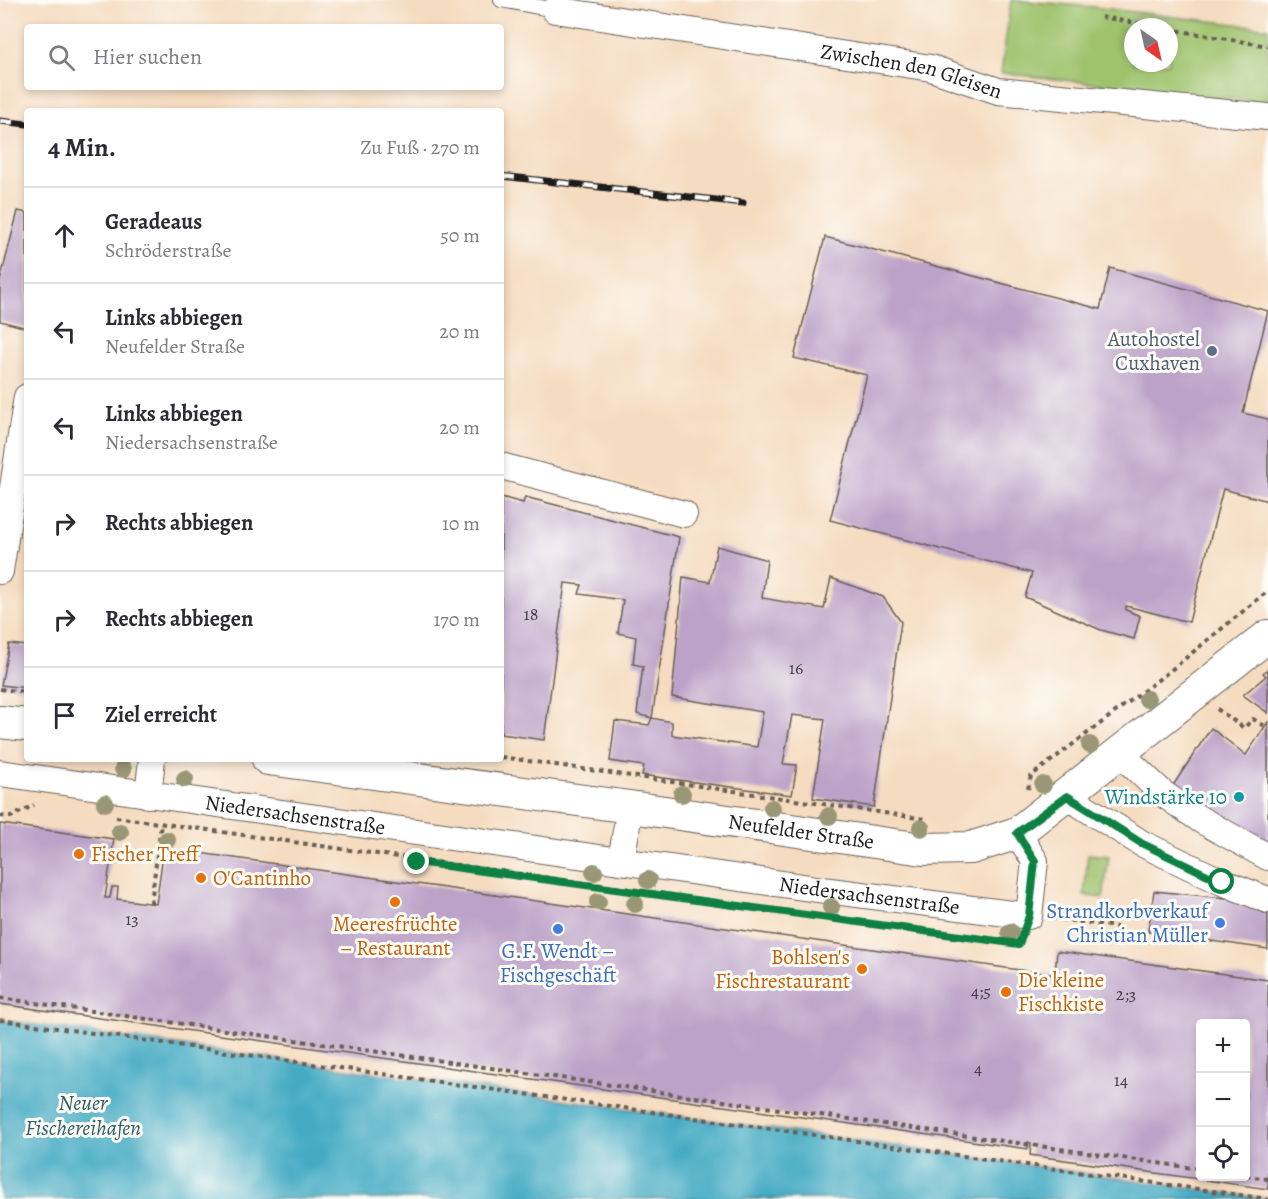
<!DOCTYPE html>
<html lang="de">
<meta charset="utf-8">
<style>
body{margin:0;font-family:Alegreya,serif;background:#f2f2f3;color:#2b2b33}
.controls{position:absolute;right:18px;bottom:18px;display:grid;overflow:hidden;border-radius:6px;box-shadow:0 3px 9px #0003}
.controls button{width:54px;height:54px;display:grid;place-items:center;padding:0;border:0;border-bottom:2px solid #e1e1e2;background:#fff;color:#2b2b33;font:30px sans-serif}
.compass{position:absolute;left:1124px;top:18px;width:54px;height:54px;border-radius:50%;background:#fff;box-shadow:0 3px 9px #0003;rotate:146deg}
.stop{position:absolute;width:18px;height:18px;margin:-14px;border:4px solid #0b8043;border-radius:50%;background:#fff}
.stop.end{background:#0b8043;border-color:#fff;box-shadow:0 2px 6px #0008}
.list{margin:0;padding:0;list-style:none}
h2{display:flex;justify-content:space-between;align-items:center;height:78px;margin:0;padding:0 24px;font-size:26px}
h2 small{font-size:20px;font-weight:400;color:#7c7c81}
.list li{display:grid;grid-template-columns:39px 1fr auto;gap:18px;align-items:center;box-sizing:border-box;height:96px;padding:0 24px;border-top:2px solid #e1e1e2}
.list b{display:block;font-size:22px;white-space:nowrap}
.list p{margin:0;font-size:20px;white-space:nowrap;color:#7c7c81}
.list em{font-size:20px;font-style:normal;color:#7c7c81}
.icon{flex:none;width:33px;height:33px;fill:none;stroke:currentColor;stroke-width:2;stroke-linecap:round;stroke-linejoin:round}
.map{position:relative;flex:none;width:1268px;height:1199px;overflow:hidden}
.search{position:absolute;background:#fff;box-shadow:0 3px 9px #0003;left:24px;top:24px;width:480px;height:66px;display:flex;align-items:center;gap:15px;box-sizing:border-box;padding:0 21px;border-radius:6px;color:#7c7c81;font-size:22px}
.panel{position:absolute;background:#fff;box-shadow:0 3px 9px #0003;left:24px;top:108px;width:480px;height:654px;border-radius:6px}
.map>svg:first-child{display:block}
</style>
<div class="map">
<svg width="1268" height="1199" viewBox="0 0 1268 1199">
<rect width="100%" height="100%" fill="#fdfcf7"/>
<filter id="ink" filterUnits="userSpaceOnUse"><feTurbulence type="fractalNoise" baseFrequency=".0167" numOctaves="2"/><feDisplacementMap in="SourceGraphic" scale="12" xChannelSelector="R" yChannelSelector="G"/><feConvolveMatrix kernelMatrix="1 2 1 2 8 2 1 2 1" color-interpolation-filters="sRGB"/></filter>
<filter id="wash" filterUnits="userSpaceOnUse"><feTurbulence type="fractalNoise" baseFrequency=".008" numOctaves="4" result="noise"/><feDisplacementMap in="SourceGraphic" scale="24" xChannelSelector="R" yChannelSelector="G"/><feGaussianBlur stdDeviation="1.35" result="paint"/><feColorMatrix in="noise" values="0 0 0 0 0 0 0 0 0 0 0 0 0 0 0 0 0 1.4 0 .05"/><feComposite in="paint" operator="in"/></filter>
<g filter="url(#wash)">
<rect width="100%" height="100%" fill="#f5dbbf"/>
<g fill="#9fc36d" stroke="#5e7044" stroke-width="1.5" fill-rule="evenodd">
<path d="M1011 0 1092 7 1268 28V103L1001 73ZM1133 27H1169V63H1133Z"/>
<polygon points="1088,854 1109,856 1103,898 1084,895"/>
</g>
<polygon fill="#44abc4" stroke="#306470" stroke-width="1.5" points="0,1020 1268,1199 0,1199"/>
<g id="blocks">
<g fill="#bca2c8" fill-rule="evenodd">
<polygon points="18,211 27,213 27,328 0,321 0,281"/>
<polygon points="825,237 1100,309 1110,268 1268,311 1243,413 1268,419 1268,501 1223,489 1189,622 1126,606 1126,610 1140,616 1134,639 1101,630 1025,597 1032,573 830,520 867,375 794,358"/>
<polygon points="501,497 523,503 525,497 679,537 652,718 637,714 643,666 633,664 636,637 618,633 623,600 579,594 582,585 565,583 544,740 501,734"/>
<polygon points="717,546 767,560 762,598 824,609 831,578 883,597 901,622 874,807 813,798 825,719 792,715 783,764 797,765 792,795 642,775 644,766 610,761 615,721 649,725 652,718 672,722 672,735 757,747 763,712 672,697 683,577 710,582"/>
<polygon points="9,644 27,646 27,688 1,685"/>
<polygon points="1268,669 1268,713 1243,695 1266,676 1263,673"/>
<polygon points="1268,722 1268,849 1172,787 1211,728 1246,755"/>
<path d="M0 824 114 839 105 898H110L112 887H118L117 899 156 904 164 848 1055 975 1057 951 1268 980V1189L1030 1155 1031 1143 1028 1142V1149L0 1004ZM1200 1023 1246 1024V1176H1200Z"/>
<polygon points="1154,891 1235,899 1268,915 1268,949 1148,932"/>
</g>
</g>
</g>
<g filter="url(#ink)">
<use href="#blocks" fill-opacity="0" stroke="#685f55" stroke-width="1.5"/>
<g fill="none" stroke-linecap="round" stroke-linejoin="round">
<g stroke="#685f55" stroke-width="16">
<polyline id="service" points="501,0 555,10"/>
</g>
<g stroke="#685f55" stroke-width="28">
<g id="minor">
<path id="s1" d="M555 10 931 68 998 91 1268 117"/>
<polyline points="501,466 684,514"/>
<polyline points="0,571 27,397"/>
<polyline points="1120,753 1162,793 1201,820 1268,857"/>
<path id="s2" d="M0 773 824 890 1029 916 1035 861 1017 833"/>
<polyline points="148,795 152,759"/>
<polyline points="1067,796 1141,843 1222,882 1268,900"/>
<polyline points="621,861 630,807"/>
</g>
</g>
<g stroke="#685f55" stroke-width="34">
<g id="tertiary">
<polyline points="0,722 27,725"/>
<path id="s3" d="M268 759 630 807 923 849 971 848 1017 833 1268 636"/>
</g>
</g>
<g stroke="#685f55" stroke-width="4" stroke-dasharray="4.5 4.5" stroke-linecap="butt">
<polyline points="1101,17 1159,27"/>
<polyline points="1169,29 1268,46"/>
<polyline points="0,689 27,692"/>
<polyline points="1217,709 1244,728 1253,719 1265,726"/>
<polyline points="501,757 925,819"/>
<polyline points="1028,789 1031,776 1171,670 1268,591"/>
<polyline points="0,816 11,817 34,805"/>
<polyline points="116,817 788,912"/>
<polyline points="151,903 161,823"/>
<polyline points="832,918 1019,944 1021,937"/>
<polyline points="1052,918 1117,927"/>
<polyline points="0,998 1200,1169"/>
<polyline points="0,1020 1268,1199"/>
<polyline points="1246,1176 1268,1179"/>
</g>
<use href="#service" stroke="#fff" stroke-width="14"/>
<use href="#minor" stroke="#fff" stroke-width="26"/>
<use href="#tertiary" stroke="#fff" stroke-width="32"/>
<g stroke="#1c1c1c" stroke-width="7">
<g id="rail">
<polyline points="0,121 27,124"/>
<polyline points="501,176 743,203"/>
</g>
</g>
<use href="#rail" stroke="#fdfcf7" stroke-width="4.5" stroke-dasharray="14" stroke-linecap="butt"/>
</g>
<g fill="#9a9777">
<circle cx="1147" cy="699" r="9"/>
<circle cx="1090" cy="745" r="9"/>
<circle cx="123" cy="769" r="9"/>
<circle cx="185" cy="779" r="9"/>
<circle cx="1043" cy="785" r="9"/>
<circle cx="682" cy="794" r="9"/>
<circle cx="105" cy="803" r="9"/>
<circle cx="772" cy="808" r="9"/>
<circle cx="829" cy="816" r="9"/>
<circle cx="921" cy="828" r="9"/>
<circle cx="120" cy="832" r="9"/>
<circle cx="167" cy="840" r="9"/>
<circle cx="594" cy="872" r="9"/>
<circle cx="648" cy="880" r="9"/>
<circle cx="598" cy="902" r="9"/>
<circle cx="635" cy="904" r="9"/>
<circle cx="831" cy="907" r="9"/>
<circle cx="1010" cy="932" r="9"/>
</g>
</g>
<g fill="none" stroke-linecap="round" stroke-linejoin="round" filter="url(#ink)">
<polyline stroke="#0b8043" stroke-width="8" points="417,862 1019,944 1029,916 1035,861 1017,833 1067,796 1141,843 1222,882"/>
</g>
<circle fill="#5c6f8a" stroke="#fdfcf7" stroke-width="2" cx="1212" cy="351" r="6"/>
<circle fill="#0f9aa8" stroke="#fdfcf7" stroke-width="2" cx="1239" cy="797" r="6"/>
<g fill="#e8710a" stroke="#fdfcf7" stroke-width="2">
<circle cx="79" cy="854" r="6"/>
<circle cx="201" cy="878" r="6"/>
<circle cx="395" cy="902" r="6"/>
<circle cx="862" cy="969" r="6"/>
<circle cx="1006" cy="992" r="6"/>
</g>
<g fill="#3f7fe0" stroke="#fdfcf7" stroke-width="2">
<circle cx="1220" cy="923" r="6"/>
<circle cx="558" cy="929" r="6"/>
</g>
<g text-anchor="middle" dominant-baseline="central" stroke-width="6" stroke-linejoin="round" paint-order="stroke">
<g font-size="18" fill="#443e47">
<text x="531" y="614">18</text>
<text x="796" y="668">16</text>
<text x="132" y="919">13</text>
<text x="981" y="991">4;5</text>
<text x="1126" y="994">2;3</text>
<text x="978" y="1068">4</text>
<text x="1121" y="1080">14</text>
</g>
<g font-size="21" fill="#1c1c1c" stroke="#fdfcf7">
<text stroke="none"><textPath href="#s1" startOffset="362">Zwischen den Gleisen</textPath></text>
<text stroke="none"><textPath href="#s2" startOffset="298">Niedersachsenstraße</textPath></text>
<text stroke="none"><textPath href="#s3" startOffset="538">Neufelder Straße</textPath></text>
<text stroke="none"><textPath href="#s2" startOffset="878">Niedersachsenstraße</textPath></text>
</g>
<g font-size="21" fill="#4e5e75" stroke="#fdfcf7" text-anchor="end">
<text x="1200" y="339">Autohostel<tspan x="1200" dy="24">Cuxhaven</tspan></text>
</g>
<g font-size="21" fill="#0d838f" stroke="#fdfcf7" text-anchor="end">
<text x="1227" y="797">Windstärke 10</text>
</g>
<g font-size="21" fill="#c56008" stroke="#fdfcf7" text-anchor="start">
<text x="91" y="854">Fischer Treff</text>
<text x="213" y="878">O'Cantinho</text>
<text x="395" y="924" text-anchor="middle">Meeresfrüchte<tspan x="395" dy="24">– Restaurant</tspan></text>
<text x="850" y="957" text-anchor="end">Bohlsen's<tspan x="850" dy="24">Fischrestaurant</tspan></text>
<text x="1018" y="980">Die kleine<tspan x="1018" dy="24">Fischkiste</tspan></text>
</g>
<g font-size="21" fill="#366cbe" stroke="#fdfcf7" text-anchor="end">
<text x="1208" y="911">Strandkorbverkauf<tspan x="1208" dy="24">Christian Müller</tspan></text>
<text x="558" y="951" text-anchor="middle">G.F. Wendt –<tspan x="558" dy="24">Fischgeschäft</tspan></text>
</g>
<g font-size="22" font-style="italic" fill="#2e5c68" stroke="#fdfcf7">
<text x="83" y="1103">Neuer<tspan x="83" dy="25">Fischereihafen</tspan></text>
</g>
</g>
</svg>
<div class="controls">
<button>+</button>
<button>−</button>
<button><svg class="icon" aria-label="locate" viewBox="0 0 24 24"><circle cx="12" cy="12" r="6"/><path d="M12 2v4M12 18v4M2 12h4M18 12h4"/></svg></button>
</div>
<svg class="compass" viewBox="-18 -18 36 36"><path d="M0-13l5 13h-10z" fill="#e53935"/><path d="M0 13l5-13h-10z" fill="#7c7c81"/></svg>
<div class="stop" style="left:1222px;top:882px"></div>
<div class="stop end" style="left:417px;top:862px"></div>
<div class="search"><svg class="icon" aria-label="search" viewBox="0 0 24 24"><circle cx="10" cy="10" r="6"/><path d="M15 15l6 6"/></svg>Hier suchen</div>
<section class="panel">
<h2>4 Min.<small>Zu Fuß · 270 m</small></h2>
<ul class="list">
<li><svg class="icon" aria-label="ahead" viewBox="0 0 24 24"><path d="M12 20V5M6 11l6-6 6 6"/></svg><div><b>Geradeaus</b><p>Schröderstraße</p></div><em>50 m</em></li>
<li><svg class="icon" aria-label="left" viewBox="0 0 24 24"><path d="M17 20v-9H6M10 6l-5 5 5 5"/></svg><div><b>Links abbiegen</b><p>Neufelder Straße</p></div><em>20 m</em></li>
<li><svg class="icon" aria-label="left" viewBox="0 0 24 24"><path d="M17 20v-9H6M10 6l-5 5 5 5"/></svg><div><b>Links abbiegen</b><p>Niedersachsenstraße</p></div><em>20 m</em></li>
<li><svg class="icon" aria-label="right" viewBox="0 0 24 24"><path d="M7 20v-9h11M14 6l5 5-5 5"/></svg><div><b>Rechts abbiegen</b></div><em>10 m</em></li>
<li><svg class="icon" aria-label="right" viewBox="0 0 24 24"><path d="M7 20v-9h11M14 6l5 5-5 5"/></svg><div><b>Rechts abbiegen</b></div><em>170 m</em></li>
<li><svg class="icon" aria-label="arrive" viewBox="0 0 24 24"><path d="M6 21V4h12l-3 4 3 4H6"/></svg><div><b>Ziel erreicht</b></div></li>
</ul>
</section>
</div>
